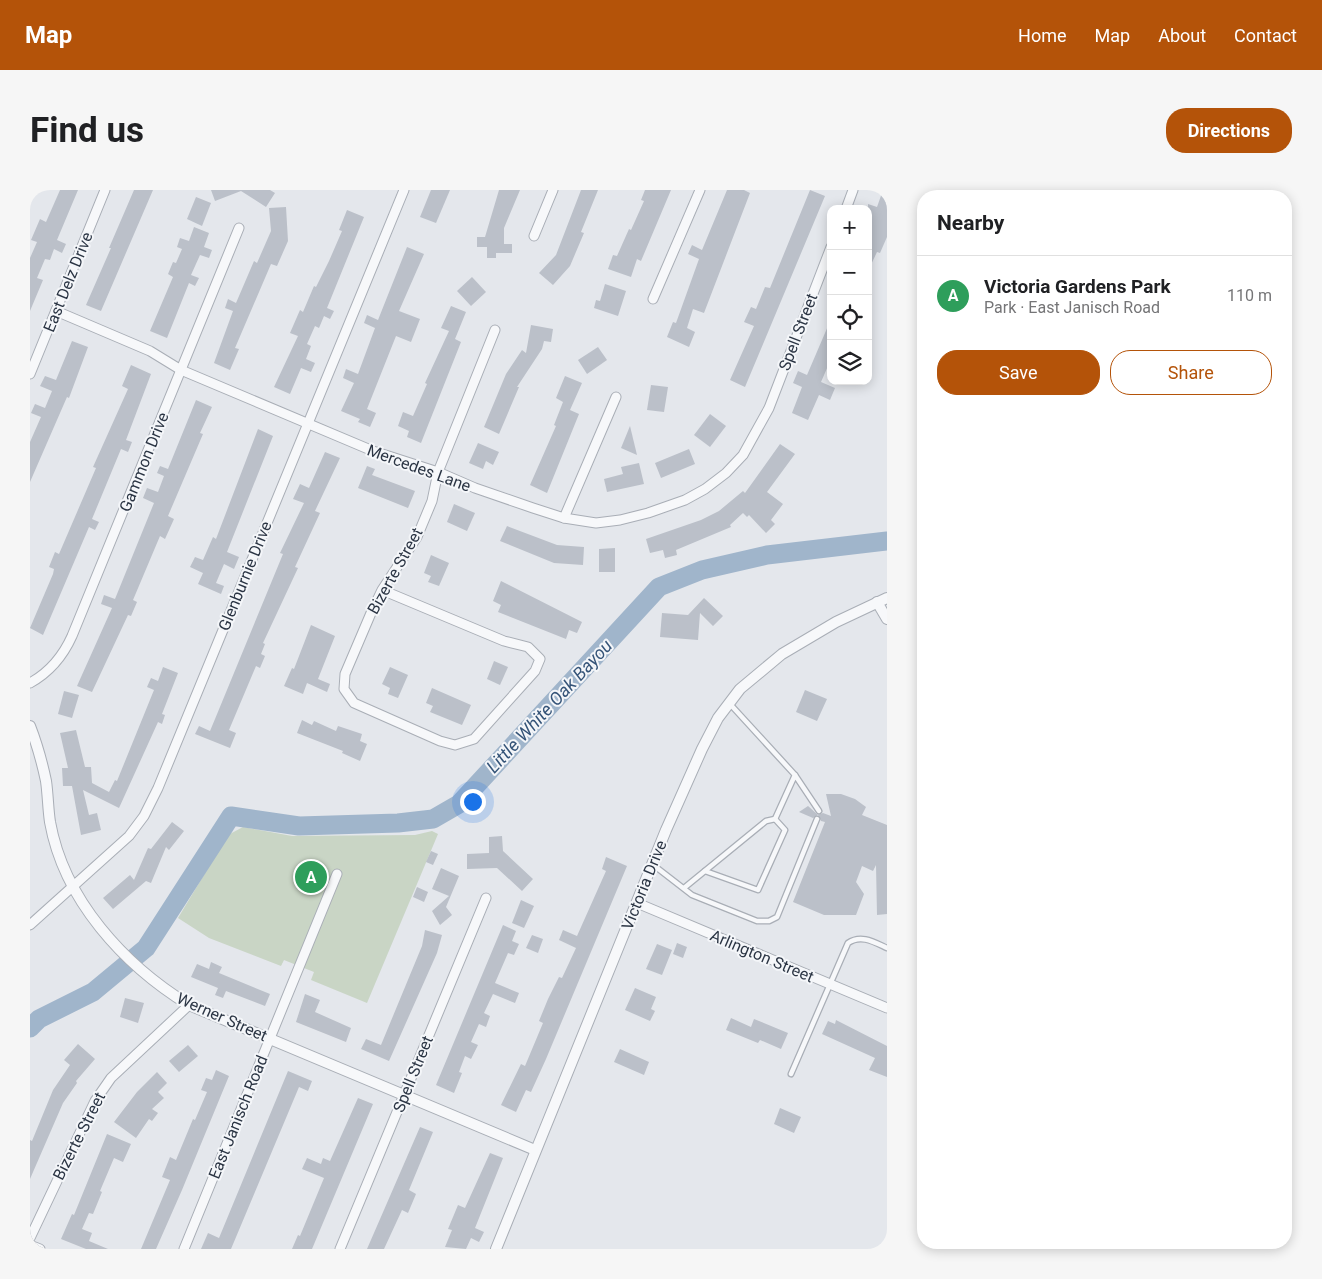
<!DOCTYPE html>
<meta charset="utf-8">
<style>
body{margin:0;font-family:Roboto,sans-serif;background:#f6f6f6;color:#202124}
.controls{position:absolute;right:15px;top:15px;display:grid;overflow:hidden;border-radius:10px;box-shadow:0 2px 12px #0003}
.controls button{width:45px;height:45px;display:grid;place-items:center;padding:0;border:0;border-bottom:1px solid #e0e0e0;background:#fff;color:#202124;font:25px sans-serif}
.you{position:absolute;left:442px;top:611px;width:18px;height:18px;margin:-12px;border:4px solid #fff;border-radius:50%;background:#1a73e8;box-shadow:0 0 0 8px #1a73e833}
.badge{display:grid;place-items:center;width:32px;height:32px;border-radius:50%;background:#b45309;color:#fff;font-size:16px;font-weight:700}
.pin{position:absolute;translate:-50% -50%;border:2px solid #fff;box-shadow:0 1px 5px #0006}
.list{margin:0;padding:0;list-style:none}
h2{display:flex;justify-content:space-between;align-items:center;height:65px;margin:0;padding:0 20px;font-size:21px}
h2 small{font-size:16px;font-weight:400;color:#757577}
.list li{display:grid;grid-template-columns:32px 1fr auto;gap:15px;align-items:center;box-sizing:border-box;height:80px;padding:0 20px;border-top:1px solid #e0e0e0}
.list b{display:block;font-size:19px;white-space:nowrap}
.list p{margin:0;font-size:16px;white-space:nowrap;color:#757577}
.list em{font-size:16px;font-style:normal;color:#757577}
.actions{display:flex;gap:10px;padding:15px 20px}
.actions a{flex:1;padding:11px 0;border:1px solid #b45309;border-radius:20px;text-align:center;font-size:18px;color:#b45309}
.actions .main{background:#b45309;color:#fff}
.icon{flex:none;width:28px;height:28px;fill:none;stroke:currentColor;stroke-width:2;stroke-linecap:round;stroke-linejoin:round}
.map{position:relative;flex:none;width:857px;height:1059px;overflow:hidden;border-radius:20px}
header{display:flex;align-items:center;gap:30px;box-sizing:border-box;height:70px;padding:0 25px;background:#b45309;color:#fff}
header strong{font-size:24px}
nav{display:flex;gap:28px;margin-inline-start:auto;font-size:18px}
.intro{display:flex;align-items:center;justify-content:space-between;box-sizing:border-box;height:120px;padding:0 30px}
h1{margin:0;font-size:35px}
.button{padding:12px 22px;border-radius:20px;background:#b45309;color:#fff;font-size:18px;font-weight:700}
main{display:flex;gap:30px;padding:0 30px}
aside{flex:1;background:#fff;border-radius:20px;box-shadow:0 2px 12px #0003}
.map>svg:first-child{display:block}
</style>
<header>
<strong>Map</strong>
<nav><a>Home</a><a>Map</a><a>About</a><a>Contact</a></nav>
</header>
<div class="intro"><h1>Find us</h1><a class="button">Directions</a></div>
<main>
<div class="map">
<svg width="857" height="1059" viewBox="0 0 857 1059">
<rect width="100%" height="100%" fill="#e4e7ec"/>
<polygon fill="#c9d5c5" points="213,637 262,646 385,645 402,641 408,644 337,813 281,790 284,782 254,770 251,776 179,748 148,728 198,645"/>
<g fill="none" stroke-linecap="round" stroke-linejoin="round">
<polyline stroke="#a0b5cb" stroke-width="19" points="0,838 9,829 63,802 116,758 201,626 269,636 368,633 403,629 429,614 629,397 672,380 737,365 857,351"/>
</g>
<g fill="#bbc0c9">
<polygon points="30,0 48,0 27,50 36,54 32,63 24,59 20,70 15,69 7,88 13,90 0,121 0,68 7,52 1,50 10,29 16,32"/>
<polygon points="104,0 123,0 71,121 56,115 81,58 79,58"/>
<polygon points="181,0 240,0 245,3 236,17 211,1 185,11"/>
<polygon points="401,0 420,0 406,33 390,27"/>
<polygon points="469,0 490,0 474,38 474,54 482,54 482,63 466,63 466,68 457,68 457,57 447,57 447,47 455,47"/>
<polygon points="551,0 568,0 551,42 554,43 540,76 523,95 509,83 526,65"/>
<polygon points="615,0 641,0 611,71 607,69 601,87 578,79 583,65 587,66 599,39 601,40 614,11 611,10"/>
<polygon points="697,0 714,0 720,3 674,123 663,119 657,138 665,142 659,157 637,147 643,132 646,133 669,69 658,64 662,55 672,60"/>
<polygon points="780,0 795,6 715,197 700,190 724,136 714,132 721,117 726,119 735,97 740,98"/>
<polygon points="853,0 857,0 857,47 850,63 847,62 838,81 838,35 841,29 838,28 838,14 847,17"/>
<polygon points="166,7 181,13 172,36 157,29"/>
<polygon points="256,17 258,51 247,76 241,74 205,158 209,159 200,180 184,173 203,121 195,118 198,109 206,113 224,71 227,73 241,41 239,18"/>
<polygon points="317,20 334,27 297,118 304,121 300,129 294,126 289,138 285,136 277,154 281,156 276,169 285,173 281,182 271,178 260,204 244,197 268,146 260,143 270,120 273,122 284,96 286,97 299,71 312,41 309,40"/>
<polygon points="164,37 179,43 174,57 182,60 179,68 170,65 161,85 169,88 165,96 159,93 137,148 120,141 143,87 138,84 143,72 146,73 152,59 147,57 150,48 159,51"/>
<polygon points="377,57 394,64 369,121 390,129 381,152 366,146 337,219 346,223 340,237 328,232 330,229 311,221 324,193 313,188 316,179 328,184 345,138 334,133 337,125 348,130"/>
<polygon points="442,87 456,102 441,116 427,101"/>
<polygon points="575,94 596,101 588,126 564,118 566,110 570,111"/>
<polygon points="421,116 436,122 425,149 431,152 391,253 377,247 379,241 368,236 373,222 383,226 397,194 395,193 419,141 411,138"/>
<polygon points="801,129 801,169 791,192 805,198 800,210 789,205 778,230 762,223 772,197 763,193 768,181 777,185"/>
<polygon points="501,135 523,139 521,152 514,151 512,159 487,197 489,197 469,244 454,237 476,184 492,160 496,163"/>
<polygon points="42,151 58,157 39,208 37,207 0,292 0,252 11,227 1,223 5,214 15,218 22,201 10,196 15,186 26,190"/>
<polygon points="568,157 577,170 557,184 548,170"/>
<polygon points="101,175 121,184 96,250 102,252 98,262 91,259 62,329 69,332 65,340 59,337 13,445 0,438 23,384 24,379 19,377 25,362 29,364 66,278 63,277 98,199 92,196"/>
<polygon points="535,186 552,193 540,220 549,224 517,303 500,295 526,236 524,235 533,212 526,208"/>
<polygon points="621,195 638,197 634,222 617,220"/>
<polygon points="166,210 182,217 170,243 173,244 138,326 144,329 135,349 130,346 103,410 107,412 101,426 98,425 62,502 47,496 82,418 71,414 74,405 85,409 124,313 113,308 117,298 128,302 134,286 127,283 130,276 138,279"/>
<polygon points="680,224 696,236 680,257 664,245"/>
<polygon points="600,236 607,265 591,258"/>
<polygon points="228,239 243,246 197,362 209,367 204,379 194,374 186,393 194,396 191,404 168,394 173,383 160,377 165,367 173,370 183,347 186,349"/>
<polygon points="448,253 469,262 463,275 456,271 453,279 439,273"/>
<polygon points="750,254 765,264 737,302 753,314 741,330 745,334 736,343 719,325 717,327 713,323 700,335 701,337 646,360 647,365 635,368 633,360 620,363 616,349 671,330 689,321 713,301 715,303"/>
<polygon points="659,259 665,274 631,288 625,273"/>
<polygon points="295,262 310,268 285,321 290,323 265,377 268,378 233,453 235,454 231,464 235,466 230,478 226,476 199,540 206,543 200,558 165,544 169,536 180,541 185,529 253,364 250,363 274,313 263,309 270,294 279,298"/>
<polygon points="609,273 614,294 577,302 574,289 593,284 591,277"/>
<polygon points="337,276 345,279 342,285 385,301 378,318 328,298"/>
<polygon points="424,314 445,323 437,341 417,332"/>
<polygon points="477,336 527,355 554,357 553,375 524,373 470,351"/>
<polygon points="585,358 585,382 569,382 569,359"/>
<polygon points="401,365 419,373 409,396 398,392 401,386 394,383"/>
<polygon points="471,391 552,432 547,443 539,440 536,449 468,422 471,415 463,411"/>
<polygon points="674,408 693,426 683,436 670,423 668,450 630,447 632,423 658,425"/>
<polygon points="281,435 305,446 288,489 300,494 297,502 277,493 273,504 254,496 262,478 264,479"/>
<polygon points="464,471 478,477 470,495 457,489"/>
<polygon points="133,477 148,483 132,524 135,525 132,534 128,532 89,618 53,600 59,625 67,623 71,640 51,645 42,596 33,596 32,578 38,578 30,543 46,540 55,577 61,577 62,593 79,602 85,590 87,591 124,500 117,497 121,488 128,491"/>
<polygon points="360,477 378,485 368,508 358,504 360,498 352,494"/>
<polygon points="402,498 441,515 432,535 400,522 403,516 396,513"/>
<polygon points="775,500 797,509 787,531 766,522"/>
<polygon points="34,501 49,505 42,528 28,524"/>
<polygon points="272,530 282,535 284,531 306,541 308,536 332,544 330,551 337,554 330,571 312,563 313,561 267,543"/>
<polygon points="796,604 811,604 825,609 836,617 832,625 857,635 857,724 847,725 846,675 843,681 832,676 826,692 834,704 826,725 794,725 763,712 795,632 791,631 788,625 783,628 769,622 778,616 788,625 793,623 801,626"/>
<polygon points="142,632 154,641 139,660 136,657 121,693 116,691 83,719 73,708 100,685 104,690 118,658 121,659"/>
<polygon points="472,646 473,661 503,689 492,701 467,678 437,679 437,664 459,663 459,647"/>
<polygon points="401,661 408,664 403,675 396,672"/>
<polygon points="576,667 597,676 516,869 501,902 496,900 486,922 471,915 491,874 495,876 513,833 509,831 518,809 529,787 532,788 546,758 529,750 533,740 547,746 576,681 572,679"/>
<polygon points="411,678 429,686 416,717 422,725 410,735 402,721 419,706 402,699"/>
<polygon points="387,697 398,702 394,712 383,707"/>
<polygon points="491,710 504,716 494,738 482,733"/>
<polygon points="473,735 486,741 482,751 489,754 484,765 478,763 465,793 489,803 485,813 463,804 454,823 460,826 456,837 449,834 441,852 448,855 441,869 435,866 429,882 432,883 424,903 406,895"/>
<polygon points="395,740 412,745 407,763 359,871 331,859 336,849 351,855 392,756"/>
<polygon points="502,745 513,749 508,763 496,758"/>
<polygon points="647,753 657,757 653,768 643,764"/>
<polygon points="627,754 642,760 632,785 616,779"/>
<polygon points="181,772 192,777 189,783 240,804 235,816 196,801 193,808 185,805 188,798 161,787 167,774 179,779"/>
<polygon points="605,798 626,807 621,819 625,821 620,831 595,820"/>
<polygon points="275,804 290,810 285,822 321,838 316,852 266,832"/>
<polygon points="95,808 114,813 108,833 90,827"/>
<polygon points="701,828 721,837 724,829 758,843 751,859 730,850 728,853 696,840"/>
<polygon points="806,830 857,856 857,887 839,880 845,868 792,844 798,831 805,834"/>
<polygon points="48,854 65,869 46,891 47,893 33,913 0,989 0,950 2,951 23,900 40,875 34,870"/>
<polygon points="158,855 168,866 149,882 139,871"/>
<polygon points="590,859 619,872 614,885 584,872"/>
<polygon points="186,880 199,886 152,1000 126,1059 111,1059 140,990 132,987 140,967 146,970 163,929 165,930 177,902 171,900 176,888 182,890"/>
<polygon points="258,881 282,891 278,901 269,897 201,1059 171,1059 178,1043 189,1048"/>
<polygon points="127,882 137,893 128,902 134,908 122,919 128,923 122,931 119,929 106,948 84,932 107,902"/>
<polygon points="328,908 343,914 282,1059 262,1059 268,1045 270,1046 294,988 272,979 277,968 291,974 293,968 300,971"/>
<polygon points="750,918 771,927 764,943 744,934"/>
<polygon points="390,937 403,942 379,1000 386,1004 378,1023 372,1020 354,1059 337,1059"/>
<polygon points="77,944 101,954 93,972 84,968 70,1001 72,1002 63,1024 59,1023 52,1039 62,1043 59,1051 78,1059 56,1059 31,1049 42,1024 44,1025"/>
<polygon points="460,963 473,968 445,1038 454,1042 449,1052 441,1048 436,1059 415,1057 422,1040 418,1039 428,1015 435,1018"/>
</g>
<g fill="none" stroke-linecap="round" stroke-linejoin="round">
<g stroke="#a9aeb6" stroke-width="7">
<g id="service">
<polyline points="700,514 765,585"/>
<polyline points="745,629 765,585 789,621"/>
<polyline points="622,674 662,705 727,731 739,731 747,727 787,629"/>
<polyline points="675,681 728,700 755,640 745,629"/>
<polyline points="654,698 736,631 745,629"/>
<path d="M761 884 818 753C831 744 844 752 857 758"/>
</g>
</g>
<g stroke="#a9aeb6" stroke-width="11">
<g id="minor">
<polyline points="816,19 823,0"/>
<polyline points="504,46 523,0"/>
<polyline points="623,109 670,0"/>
<polyline points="26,121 120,161 151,180 343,261 408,282 445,298 503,318 534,328 566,333 590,330 618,323 655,310 675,299 696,283 713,265 739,218 801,57"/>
<polyline points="0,184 75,0"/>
<polyline points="534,328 586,207"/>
<polyline points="352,400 474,451 498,457 510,469 505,481 444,549 425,555 410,551 324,513 314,499 315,484 341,423 352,400 387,347 402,311 408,282 465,140"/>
<path d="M0 493C20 482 33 466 42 446L209 38"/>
<polyline points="607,713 857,818"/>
<polyline points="0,735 99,646 114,626 128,598 374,0"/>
<polyline points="0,1048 65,911 81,888 159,815"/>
<polyline points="0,1055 10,1059"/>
<polyline points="154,1059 307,684"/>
<polyline points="310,1059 456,708"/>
</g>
</g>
<g stroke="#a9aeb6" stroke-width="12">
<g id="tertiary">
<polyline points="847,412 857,429"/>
<path d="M0 536C7 554 12 572 16 591 18 605 18 619 20 632 34 710 94 775 159 815L505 960"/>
<polyline points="466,1059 636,640 672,559 688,528 710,499 752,464 806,432 857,408"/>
</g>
</g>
<use href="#service" stroke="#f7f8fa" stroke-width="4.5"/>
<use href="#minor" stroke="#f7f8fa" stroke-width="9"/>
<use href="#tertiary" stroke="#f7f8fa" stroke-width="10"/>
</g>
<g text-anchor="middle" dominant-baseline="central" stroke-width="4" stroke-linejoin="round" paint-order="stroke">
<g font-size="16" fill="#2b3544" stroke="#f4f6f9">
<text transform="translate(38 92) rotate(-68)">East Delz Drive</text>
<text transform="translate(768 142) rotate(-69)">Spell Street</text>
<text transform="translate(114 272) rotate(-68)">Gammon Drive</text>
<text transform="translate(389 278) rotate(20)">Mercedes Lane</text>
<text transform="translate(365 381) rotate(-61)">Bizerte Street</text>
<text transform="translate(215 386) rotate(-68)">Glenburnie Drive</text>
<text transform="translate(614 695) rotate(-68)">Victoria Drive</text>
<text transform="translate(732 766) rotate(23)">Arlington Street</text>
<text transform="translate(192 827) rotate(24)">Werner Street</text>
<text transform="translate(383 884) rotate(-68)">Spell Street</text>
<text transform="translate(208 927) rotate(-68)">East Janisch Road</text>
<text transform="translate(49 946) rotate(-63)">Bizerte Street</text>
</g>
<g font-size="18" font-style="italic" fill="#355478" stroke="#f4f6f9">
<text transform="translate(519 516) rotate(-47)">Little White Oak Bayou</text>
</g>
</g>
</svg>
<div class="controls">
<button>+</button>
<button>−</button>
<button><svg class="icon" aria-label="locate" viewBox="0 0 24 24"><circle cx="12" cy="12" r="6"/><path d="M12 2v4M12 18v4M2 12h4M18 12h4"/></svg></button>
<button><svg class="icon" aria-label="layers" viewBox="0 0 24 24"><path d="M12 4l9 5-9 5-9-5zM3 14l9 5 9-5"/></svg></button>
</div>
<div class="you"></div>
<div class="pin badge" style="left:281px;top:687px;background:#2e9e5b">A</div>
</div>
<aside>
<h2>Nearby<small></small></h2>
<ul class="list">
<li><span class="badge" style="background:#2e9e5b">A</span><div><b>Victoria Gardens Park</b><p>Park · East Janisch Road</p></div><em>110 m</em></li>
</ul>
<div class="actions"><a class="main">Save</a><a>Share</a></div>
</aside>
</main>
